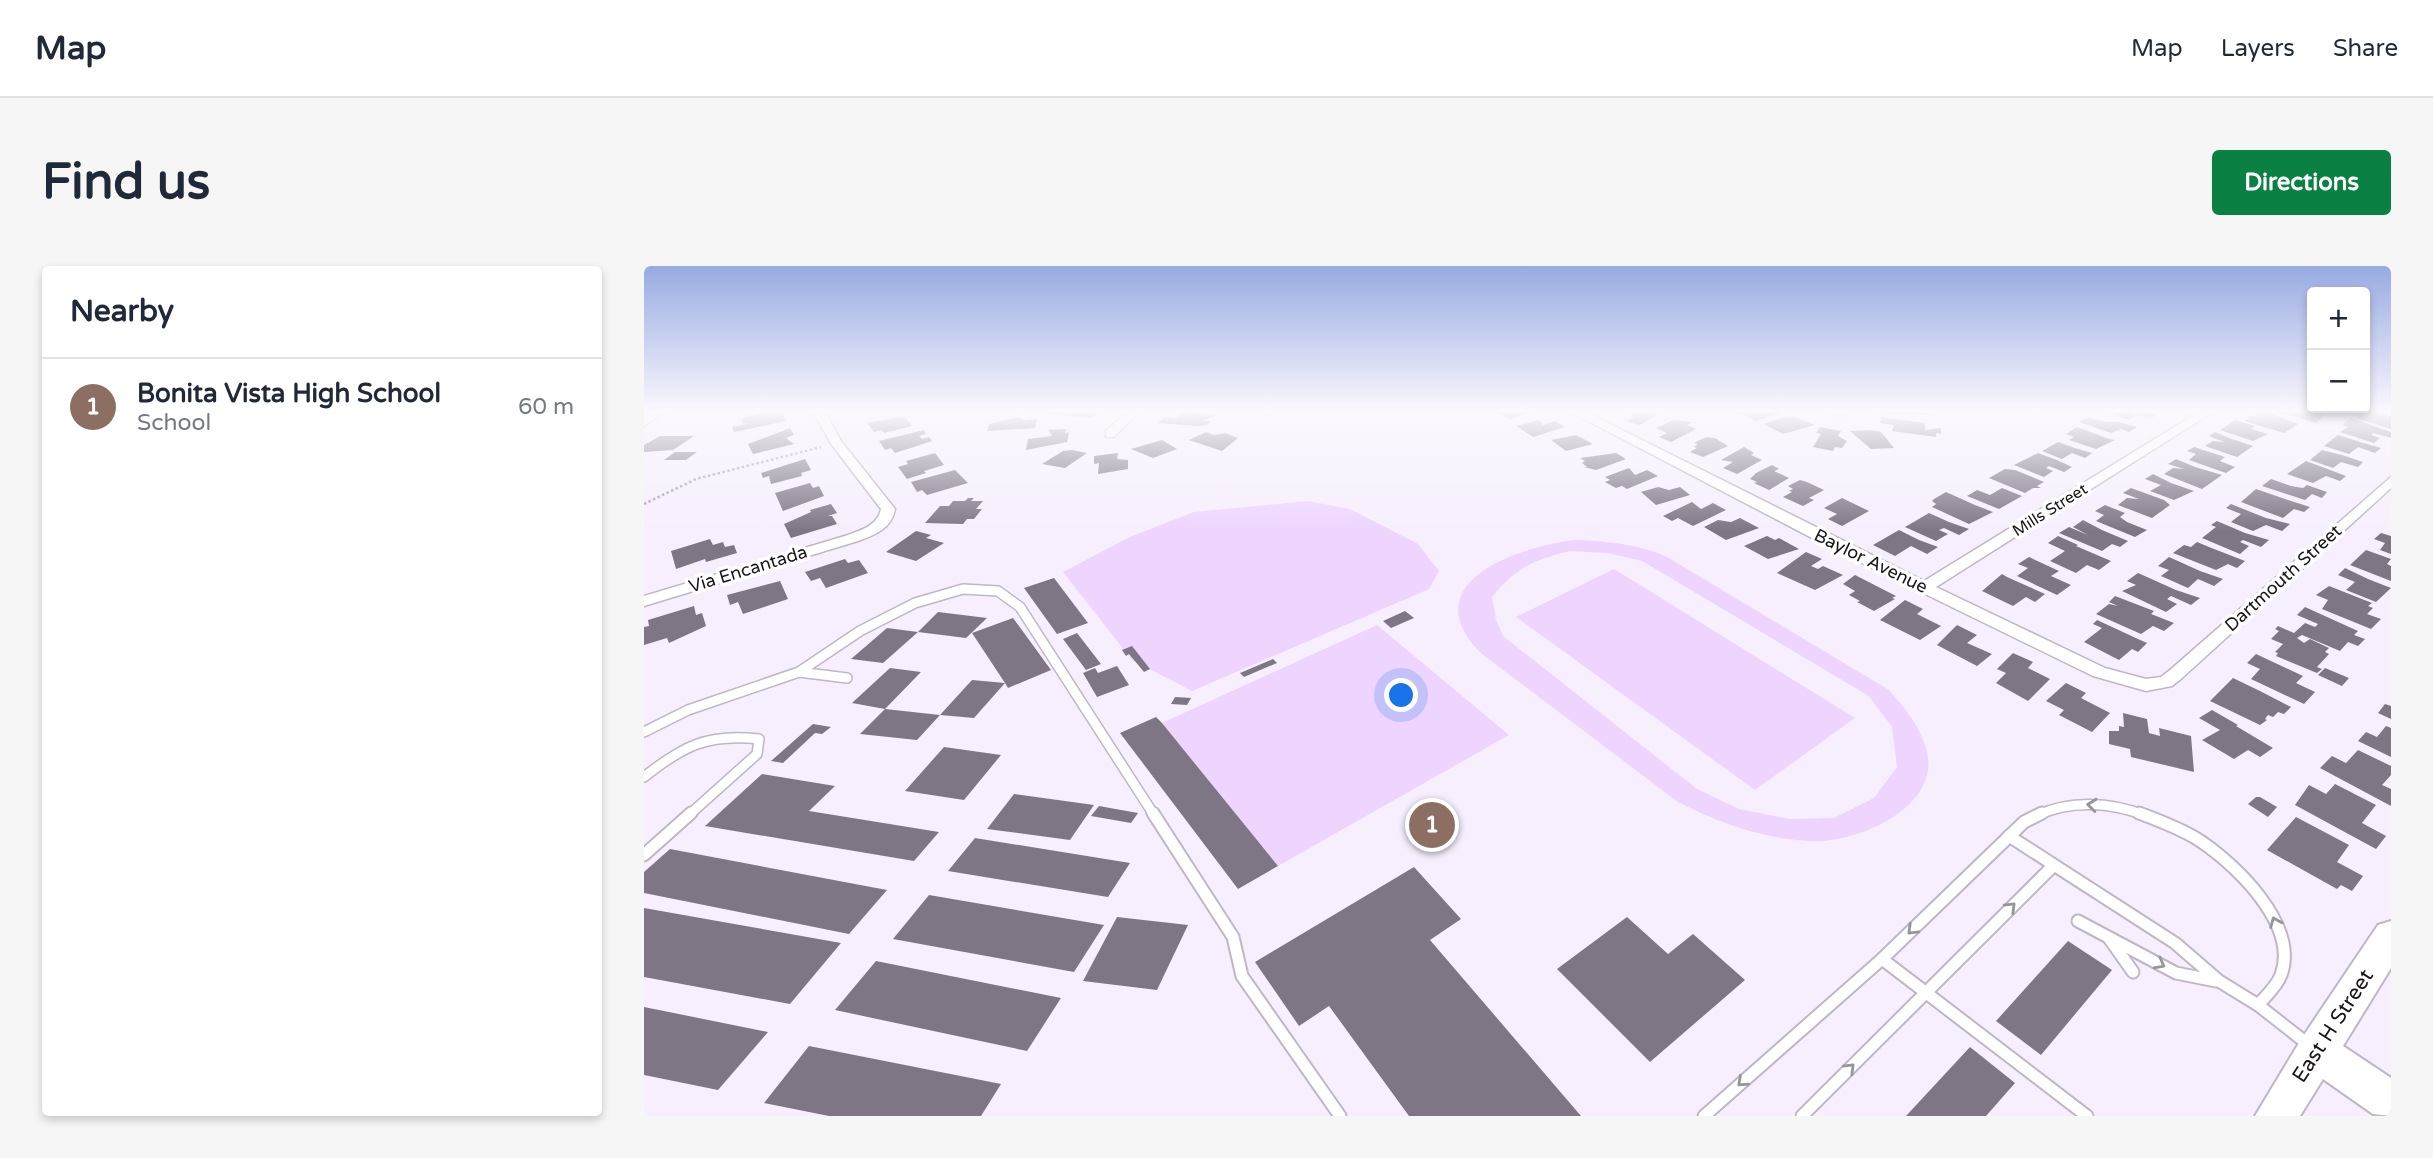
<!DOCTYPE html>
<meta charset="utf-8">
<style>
body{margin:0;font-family:"Varela Round",sans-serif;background:#f6f6f7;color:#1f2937}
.controls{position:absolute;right:21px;top:21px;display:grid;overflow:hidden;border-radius:7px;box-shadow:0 4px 10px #0003}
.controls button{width:63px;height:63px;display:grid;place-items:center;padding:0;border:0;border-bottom:2px solid #e0e1e3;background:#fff;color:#1f2937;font:35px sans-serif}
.you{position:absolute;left:758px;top:430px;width:24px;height:24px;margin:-18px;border:5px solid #fff;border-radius:50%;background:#1a73e8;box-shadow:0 0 0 10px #1a73e833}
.badge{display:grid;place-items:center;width:46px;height:46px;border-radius:50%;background:#0b8043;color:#fff;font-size:23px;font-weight:700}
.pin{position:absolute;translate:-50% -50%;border:4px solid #fff;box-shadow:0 2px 7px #0006}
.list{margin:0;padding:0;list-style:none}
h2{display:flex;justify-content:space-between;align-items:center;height:91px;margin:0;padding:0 28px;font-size:30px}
h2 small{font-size:23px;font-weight:400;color:#747a83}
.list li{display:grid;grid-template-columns:46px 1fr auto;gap:21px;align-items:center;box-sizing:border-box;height:98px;padding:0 28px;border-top:2px solid #e0e1e3}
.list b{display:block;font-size:26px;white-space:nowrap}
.list p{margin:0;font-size:23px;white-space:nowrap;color:#747a83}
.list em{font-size:23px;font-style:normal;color:#747a83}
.map{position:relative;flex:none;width:1747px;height:850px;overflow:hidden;border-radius:7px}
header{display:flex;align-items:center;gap:42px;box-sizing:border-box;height:98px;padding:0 35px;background:#fff;border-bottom:2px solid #e0e1e3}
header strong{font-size:33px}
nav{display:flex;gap:38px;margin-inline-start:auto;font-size:24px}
.intro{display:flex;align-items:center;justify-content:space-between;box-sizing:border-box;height:168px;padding:0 42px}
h1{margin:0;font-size:49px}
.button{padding:18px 32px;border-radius:7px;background:#0b8043;color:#fff;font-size:24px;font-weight:700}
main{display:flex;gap:42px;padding:0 42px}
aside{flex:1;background:#fff;border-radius:7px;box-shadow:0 4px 10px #0003}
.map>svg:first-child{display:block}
</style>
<header>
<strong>Map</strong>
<nav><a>Map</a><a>Layers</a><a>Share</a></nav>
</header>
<div class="intro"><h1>Find us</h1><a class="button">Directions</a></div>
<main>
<aside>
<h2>Nearby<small></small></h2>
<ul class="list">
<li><span class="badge" style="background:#8d6e63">1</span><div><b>Bonita Vista High School</b><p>School</p></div><em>60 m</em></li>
</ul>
</aside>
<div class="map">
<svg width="1747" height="850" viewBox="0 0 1747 850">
<rect width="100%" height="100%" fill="#f7effd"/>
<g fill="#eed5ff" fill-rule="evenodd">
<polygon points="664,235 706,243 774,278 795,305 785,323 548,425 488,394 419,306 486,271 550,246"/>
<path d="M931 274C962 275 995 278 1023 291L1245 424C1261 442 1275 459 1282 482 1300 540 1213 578 1166 575 1120 573 1075 557 1034 536L838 388C767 318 872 281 931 274ZM926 285 964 287 998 295 1225 430 1248 461 1253 501 1230 532 1190 552 1145 553 1095 543 1053 523 859 370 852 354 848 331C872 301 890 294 926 285Z"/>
<polygon points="970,303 1211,452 1111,524 872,351"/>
<polygon points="733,359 865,469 634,600 518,457"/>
</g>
<g fill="#7f7685">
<polygon points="409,144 441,144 455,146 448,152 404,148"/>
<polygon points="848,144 893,144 893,145 866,153"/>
<polygon points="988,144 1008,144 1016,147 996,159 982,155 989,151 985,146"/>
<polygon points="1098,144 1136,144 1139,146 1112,155 1093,146"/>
<polygon points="1234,144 1282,144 1285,149 1235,147"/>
<polygon points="1470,144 1499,144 1513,149 1506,153 1492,149 1485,154 1465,147"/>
<polygon points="1600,144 1617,144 1654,158 1640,167 1600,155 1608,150 1618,151"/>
<polygon points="1674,144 1671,147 1680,149 1672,157 1632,145"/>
<polygon points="1722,144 1747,150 1747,163 1712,152"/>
<polygon points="127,145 128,148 138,146 142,155 90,166 88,161 108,157 99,158 98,152"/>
<polygon points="536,146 566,148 572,149 559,155 567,155 563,159 554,160 514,157 521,151 533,152"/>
<polygon points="261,150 268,160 240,167 238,164 230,166 223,157"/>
<polygon points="1144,150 1152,151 1171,159 1139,168 1119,158"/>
<polygon points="375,151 380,154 393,153 391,162 343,165 345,158"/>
<polygon points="1237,151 1281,157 1281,164 1297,162 1297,168 1292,167 1292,171 1248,165 1250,159 1236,157"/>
<polygon points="1444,151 1461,156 1475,156 1493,161 1485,166 1477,163 1467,167 1435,156"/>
<polygon points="1707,152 1747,166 1747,172 1730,167 1727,169 1736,172 1730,177 1696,166 1704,161 1698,159"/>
<polygon points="895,154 899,159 911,155 921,161 889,171 872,160"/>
<polygon points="1029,154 1048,156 1043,159 1052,163 1027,176 1015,171 1023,167 1012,162"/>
<polygon points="1591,154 1611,160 1607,163 1624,168 1609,175 1576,164"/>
<polygon points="1176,161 1197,165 1194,170 1203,175 1198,182 1191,181 1189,185 1169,181 1177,168 1172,167"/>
<polygon points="1433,161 1465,173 1471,174 1452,183 1425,174 1430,171 1422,168"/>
<polygon points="146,162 150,169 142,172 150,178 109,188 104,178"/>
<polygon points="422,163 421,167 425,166 423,176 382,184 384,173 408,170 404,164"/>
<polygon points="280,164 282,168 275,170 278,173 285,171 288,175 251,187 247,182 241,184 235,175"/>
<polygon points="1228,164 1237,166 1250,182 1227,183 1206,165"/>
<polygon points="562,166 570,169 581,167 594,172 578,185 545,174"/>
<polygon points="1571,166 1588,173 1609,180 1593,191 1561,180 1569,175 1580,176 1565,170"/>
<polygon points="932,169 949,178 922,185 907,174"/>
<polygon points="1694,169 1716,176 1737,182 1731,187 1714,181 1705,188 1680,180"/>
<polygon points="16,170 50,170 29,184 0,186 0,179"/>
<polygon points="1062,171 1071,172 1084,180 1059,191 1046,186 1053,182 1050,181 1054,178 1050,177"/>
<polygon points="518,174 533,183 509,192 487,183"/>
<polygon points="1414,176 1431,182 1448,187 1441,192 1428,187 1418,193 1398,185"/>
<polygon points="1100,181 1110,187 1107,189 1118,194 1093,208 1079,202 1089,196 1077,194"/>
<polygon points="1550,181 1581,191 1576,195 1591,201 1582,207 1545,194 1552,188 1543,185"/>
<polygon points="428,184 443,187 421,202 398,198 419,185"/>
<polygon points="1678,184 1698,189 1719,196 1714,201 1697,196 1689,202 1666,194"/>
<polygon points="31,186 53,186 42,194 20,194"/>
<polygon points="291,187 300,199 280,205 282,207 263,213 254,201 264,198 262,195"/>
<polygon points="474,187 473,193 484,194 484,203 454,208 455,197 450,198 450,190"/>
<polygon points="972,187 982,193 952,204 940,201 943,201 938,197 941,195 936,192"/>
<polygon points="1394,187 1413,194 1428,201 1420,206 1405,200 1402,202 1409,205 1400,211 1370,199"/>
<polygon points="161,193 167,204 157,207 158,210 127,218 125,210 119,212 117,207"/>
<polygon points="1532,193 1551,201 1578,209 1558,223 1520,208 1529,202 1540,203 1524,198"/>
<polygon points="1662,195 1681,202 1702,210 1696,215 1682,210 1669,217 1643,208"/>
<polygon points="1128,199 1135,203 1130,205 1145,212 1125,224 1110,217 1113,216 1106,213 1112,207"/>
<polygon points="985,202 991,209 1003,204 1014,210 983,223 978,220 972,222 961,216 966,214 961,211"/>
<polygon points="1361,203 1371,204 1400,216 1393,220 1397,222 1389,222 1381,227 1345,212"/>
<polygon points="311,204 324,217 283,229 278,224 273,226 267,216"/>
<polygon points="1509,208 1527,217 1550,225 1530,234 1506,225 1517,219 1501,213"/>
<polygon points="1627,213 1647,220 1659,222 1663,219 1683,226 1678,232 1668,228 1661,234 1618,220"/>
<polygon points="1156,214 1163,216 1180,224 1165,232 1170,234 1159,240 1139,231 1148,226 1145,225 1149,223 1144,220"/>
<polygon points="166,217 169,222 175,220 180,230 139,245 131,227"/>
<polygon points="1014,221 1025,224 1036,221 1046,229 1012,239 997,226"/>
<polygon points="1358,222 1378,230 1355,243 1323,230 1333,224 1346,229"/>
<polygon points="1487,222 1520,234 1526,239 1508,252 1474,239 1483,232 1495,233 1479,227"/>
<polygon points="1612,223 1644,234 1666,241 1660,246 1650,243 1639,252 1597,236"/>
<polygon points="1302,226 1331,239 1349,246 1325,258 1288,241 1292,238 1288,235 1290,233"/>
<polygon points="324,232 330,232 327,235 339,235 332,243 338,243 330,253 323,253 319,258 281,257 296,240 305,240 309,235 321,235"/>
<polygon points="1198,232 1225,245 1198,260 1184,253 1193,248 1180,242"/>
<polygon points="1048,236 1057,243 1069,237 1082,244 1049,260 1034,252 1028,255 1019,250"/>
<polygon points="187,238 193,247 184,250 188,250 193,258 147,272 140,258 167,246 166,244"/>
<polygon points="1587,238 1622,252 1646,258 1638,265 1622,259 1609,265 1587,256 1597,248 1582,242"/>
<polygon points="1461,239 1481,247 1476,251 1483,256 1503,264 1491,271 1452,255 1460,249 1451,245"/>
<polygon points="1285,247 1305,256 1325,263 1315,269 1300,262 1295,264 1304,268 1292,275 1261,261"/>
<polygon points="1096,252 1115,262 1082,274 1060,261 1074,254 1087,256"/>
<polygon points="1439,254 1458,264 1484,275 1476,281 1468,278 1458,285 1415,267 1425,261 1444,269 1429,261"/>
<polygon points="1573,255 1601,267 1625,274 1617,281 1599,274 1596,276 1605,280 1596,288 1558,272 1572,261 1567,259"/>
<polygon points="1255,264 1275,274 1294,281 1283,288 1267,280 1251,290 1229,279"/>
<polygon points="272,265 287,269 282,272 300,277 272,295 242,286"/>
<polygon points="1737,267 1747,270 1747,288 1736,284 1741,277 1730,273"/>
<polygon points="1123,270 1131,274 1135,272 1155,283 1124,293 1100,280"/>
<polygon points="1414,270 1434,279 1432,280 1467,295 1455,304 1443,299 1432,307 1406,295 1421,285 1404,277"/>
<polygon points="66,273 69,279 79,276 81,281 90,279 93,287 62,296 61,293 32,303 27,285"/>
<polygon points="1553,276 1565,281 1601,295 1593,302 1584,298 1572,304 1529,287 1540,279 1547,281"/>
<polygon points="1722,284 1747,293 1743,298 1747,300 1747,315 1706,299"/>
<polygon points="1162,286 1178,293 1167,300 1174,303 1179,300 1199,309 1171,324 1133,307"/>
<polygon points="1385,291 1415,305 1407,310 1427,319 1413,329 1373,310 1384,302 1374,298"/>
<polygon points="1525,291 1556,305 1579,313 1570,320 1554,313 1544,322 1517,310 1525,304 1514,300"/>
<polygon points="201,293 204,297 215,294 224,307 182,322 176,312 167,315 161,306"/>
<polygon points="1701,302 1724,313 1747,322 1732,336 1702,324 1711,316 1694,309"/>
<polygon points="1494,307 1532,324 1556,332 1547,339 1527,330 1523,333 1533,338 1522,346 1478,325 1492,319 1483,315"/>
<polygon points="1358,308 1363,311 1401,328 1391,336 1382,331 1369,340 1338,325"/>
<polygon points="1211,309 1252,330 1248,332 1251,333 1230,345 1213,336 1216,335 1205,329 1211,325 1199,318"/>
<polygon points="410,312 444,357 413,368 380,322"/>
<polygon points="136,315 144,333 99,348 94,336 86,339 83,329"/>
<polygon points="1685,320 1728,337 1724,340 1729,342 1723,348 1737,353 1727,363 1678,343 1684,334 1672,329"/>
<polygon points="1471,330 1510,345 1507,348 1530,357 1520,365 1509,360 1497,368 1452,348 1465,338 1474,340 1465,336"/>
<polygon points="1261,334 1279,343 1273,348 1297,360 1276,374 1236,354"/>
<polygon points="50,340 52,349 58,347 62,360 25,377 23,372 0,379 0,361 5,360 4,354"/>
<polygon points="1661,341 1714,365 1710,369 1721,373 1714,380 1704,376 1696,385 1658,369 1653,372 1660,377 1666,373 1685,382 1681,386 1685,388 1673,401 1678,403 1673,407 1632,390 1634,387 1631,386 1639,378 1627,373 1635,365 1631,363 1634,360 1650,367 1661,357 1671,361 1674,358 1653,349"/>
<polygon points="761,345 770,352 747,362 739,355"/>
<polygon points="294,346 343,352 322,372 274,366"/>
<polygon points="369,352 407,404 364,422 361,417 330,452 296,449 328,414 361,417 328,367"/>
<polygon points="1453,354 1494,373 1503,377 1494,386 1488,383 1475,394 1440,376 1458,362 1449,358"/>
<polygon points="1313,359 1333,369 1323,377 1348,388 1333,400 1293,379"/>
<polygon points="243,362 274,366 239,397 207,393"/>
<polygon points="433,367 457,398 442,404 419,373"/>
<polygon points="488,380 506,403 500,406 485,388 482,390 478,384"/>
<polygon points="1369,387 1389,396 1384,402 1406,413 1384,435 1352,417 1362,407 1353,403"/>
<polygon points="1612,388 1659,410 1652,417 1671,426 1660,438 1607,413 1616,403 1603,397"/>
<polygon points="629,393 633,397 600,411 596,407"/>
<polygon points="473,400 485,419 453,431 439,407 451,402 454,407"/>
<polygon points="246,402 277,406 241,443 208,437"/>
<polygon points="1681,402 1705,412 1698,420 1674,409"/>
<polygon points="1589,412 1616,425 1647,441 1640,448 1634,446 1629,451 1624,449 1621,453 1623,454 1616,459 1566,435"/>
<polygon points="1422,417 1442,427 1437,432 1466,447 1448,466 1415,449 1420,444 1402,435"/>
<polygon points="531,431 547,432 543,439 527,438"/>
<polygon points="1741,438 1747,440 1747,453 1734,447"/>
<polygon points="241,443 296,449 273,474 216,468"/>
<polygon points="1568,444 1594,459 1592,460 1629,482 1616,491 1604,484 1590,493 1558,474 1576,464 1555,452"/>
<polygon points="1479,447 1503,453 1505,467 1516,470 1515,462 1547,470 1550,506 1487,491 1486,483 1465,478 1465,465 1475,465 1475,460 1480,461"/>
<polygon points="512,451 518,457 634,600 594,623 476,467"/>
<polygon points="169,458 187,461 178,468 171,467 139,497 127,495"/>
<polygon points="1742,460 1747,462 1747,491 1714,475 1722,466 1733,471"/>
<polygon points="300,481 357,489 320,534 261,525"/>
<polygon points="1714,484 1747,500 1747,509 1738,519 1747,523 1747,540 1676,502 1688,490 1702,497"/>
<polygon points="118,508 191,520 165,545 295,566 270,595 61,560"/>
<polygon points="1691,518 1732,539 1718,557 1742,570 1732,583 1651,539 1665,519 1682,528"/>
<polygon points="370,528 450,539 426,574 343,563"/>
<polygon points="1612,531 1616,531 1633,541 1624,551 1604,538"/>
<polygon points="455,540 494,547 487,557 447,550"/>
<polygon points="1652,551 1705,579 1693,596 1719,610 1708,625 1697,619 1693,623 1623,584"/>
<polygon points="331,572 486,597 464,631 304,605"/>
<polygon points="26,583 243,624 205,668 0,627 0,606"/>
<polygon points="770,601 817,653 786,674 937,850 765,850 685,740 655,760 611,696"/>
<polygon points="285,629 460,659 430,706 249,673"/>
<polygon points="0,642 197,677 146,738 0,711"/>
<polygon points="473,651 544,659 513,724 439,715"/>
<polygon points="983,651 1024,688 1049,668 1101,714 1006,796 913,703"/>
<polygon points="1424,675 1468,704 1397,789 1352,755"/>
<polygon points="232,695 417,732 383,785 191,744"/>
<polygon points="0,741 124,766 74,824 0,809"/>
<polygon points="165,780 357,818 337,850 185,850 120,837"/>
<polygon points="1326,781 1371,817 1342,850 1262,850"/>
</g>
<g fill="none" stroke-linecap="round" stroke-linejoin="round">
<g stroke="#bfb6c6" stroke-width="12">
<g id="lane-far1">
<polyline points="155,406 203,412"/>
<polyline points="0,466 44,444 155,406 216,365 271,337 319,323 354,325 376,341 510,549"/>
<path d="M0 511C39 480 64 467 115 473L113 488 45 549"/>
<path d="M1394 549C1427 534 1466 536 1500 549"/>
</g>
</g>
<g stroke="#bfb6c6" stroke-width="15">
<g id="lane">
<polyline points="509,547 589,671 598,710 696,850"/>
<path d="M1495 547C1514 554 1532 561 1550 571 1588 594 1656 658 1637 709 1633 720 1622 730 1614 739"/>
<polyline points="1365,570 1531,677 1575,715 1614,739 1665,779"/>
<polyline points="0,589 47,547"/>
<polyline points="1434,655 1532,707 1572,715"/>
<polyline points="1465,672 1489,706"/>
<polyline points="1238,693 1443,850"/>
<polyline points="1060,850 1238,693 1380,556 1398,547"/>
<polyline points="1158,850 1409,600"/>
</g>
</g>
<g stroke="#bfb6c6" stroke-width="3">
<g id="street">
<polygon points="9,144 23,144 0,160 0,151"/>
<path d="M168 144H180L197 175 251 243C248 262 231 269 214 275L0 340V330L204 269C218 264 234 259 237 243L188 179Z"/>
<polygon points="485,144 497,144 470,171 462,171 462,165"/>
<polygon points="923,144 938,144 1280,315 1558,144 1572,144 1292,321 1461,402 1502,413 1517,411 1526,404 1747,211 1747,222 1538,412 1528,420 1502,425 1449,410 1187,282"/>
<polygon points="1180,144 1199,144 1201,147 1195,150"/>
</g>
</g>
<g stroke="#bfb6c6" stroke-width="4">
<polygon id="primary" points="1747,655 1747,702 1699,780 1747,812 1747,850 1729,848 1679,813 1656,850 1611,850 1658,772 1734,659"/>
</g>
<polyline stroke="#aaa3af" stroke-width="2.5" stroke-dasharray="2.5 2.5" stroke-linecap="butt" points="0,238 52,213 177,181"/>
<use href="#lane-far1" stroke="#fff" stroke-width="9"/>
<use href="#lane" stroke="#fff" stroke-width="11"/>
<use href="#street" fill="#fff" fill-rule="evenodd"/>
<use href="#primary" fill="#fff" fill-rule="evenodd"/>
</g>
<defs><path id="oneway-chevron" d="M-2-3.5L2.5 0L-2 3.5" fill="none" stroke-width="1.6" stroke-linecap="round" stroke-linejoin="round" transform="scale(1.75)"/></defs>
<g stroke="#979598">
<use href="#oneway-chevron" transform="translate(1448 539) rotate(-174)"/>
<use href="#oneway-chevron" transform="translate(1367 641) rotate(-45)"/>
<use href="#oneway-chevron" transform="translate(1631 656) rotate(-113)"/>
<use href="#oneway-chevron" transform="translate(1268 664) rotate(136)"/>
<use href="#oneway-chevron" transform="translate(1516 698) rotate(28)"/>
<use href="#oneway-chevron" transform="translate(1206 802) rotate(-45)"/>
<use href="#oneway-chevron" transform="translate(1098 816) rotate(138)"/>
</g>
<linearGradient id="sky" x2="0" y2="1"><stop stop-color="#97aae1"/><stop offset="0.55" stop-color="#fbf8fe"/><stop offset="1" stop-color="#fbf8fe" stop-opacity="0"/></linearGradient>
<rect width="1747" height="264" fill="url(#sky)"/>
<g text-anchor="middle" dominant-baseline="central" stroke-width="7" stroke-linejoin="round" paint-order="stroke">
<g font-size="16" fill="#18141a" stroke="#fff">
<text transform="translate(1406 244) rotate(-32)">Mills Street</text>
</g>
<g font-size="18" fill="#18141a" stroke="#fff">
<text transform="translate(1227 295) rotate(26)">Baylor Avenue</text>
<text transform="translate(104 303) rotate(-17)">Via Encantada</text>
<text transform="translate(1639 312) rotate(-42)">Dartmouth Street</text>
</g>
<g font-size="21" fill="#18141a" stroke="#fff">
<text transform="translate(1689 760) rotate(-57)">East H Street</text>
</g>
</g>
</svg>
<div class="controls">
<button>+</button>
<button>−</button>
</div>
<div class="you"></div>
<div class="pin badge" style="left:788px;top:559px;background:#8d6e63">1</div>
</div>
</main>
